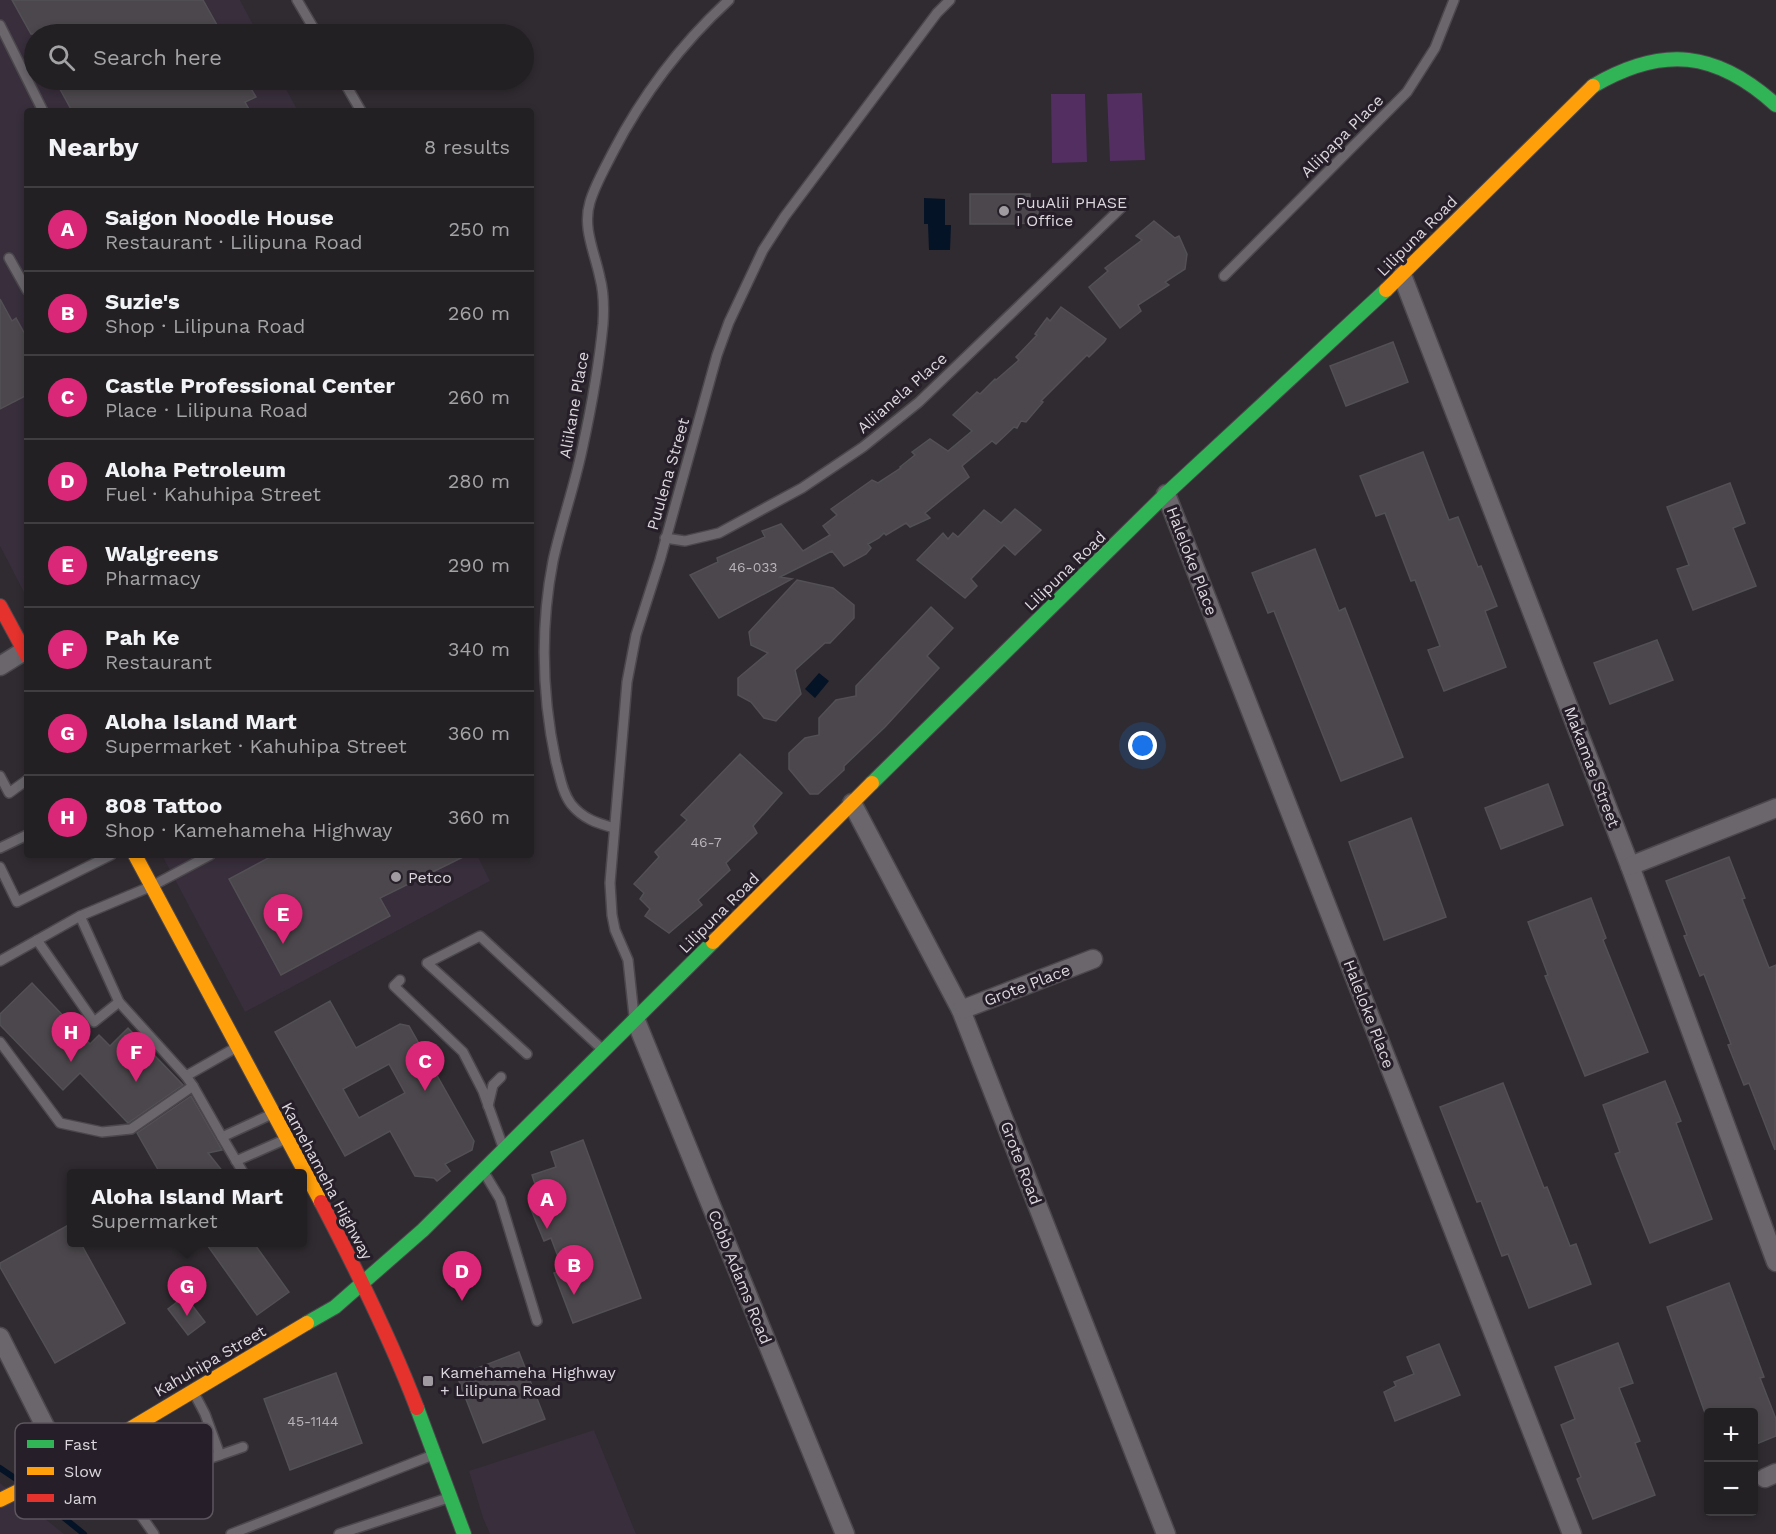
<!DOCTYPE html>
<meta charset="utf-8">
<style>
body{margin:0;font-family:"Work Sans",sans-serif;background:#2b282c;color:#f1f3f6}
.controls{position:absolute;right:18px;bottom:18px;display:grid;overflow:hidden;border-radius:6px;box-shadow:0 3px 9px #0003}
.controls button{width:54px;height:54px;display:grid;place-items:center;padding:0;border:0;border-bottom:2px solid #403e41;background:#232024;color:#f1f3f6;font:30px sans-serif}
.you{position:absolute;left:1143px;top:746px;width:21px;height:21px;margin:-15px;border:4px solid #fff;border-radius:50%;background:#1a73e8;box-shadow:0 0 0 9px #1a73e833}
.badge{display:grid;place-items:center;width:39px;height:39px;border-radius:50%;background:#db2777;color:#fff;font-size:20px;font-weight:700}
.pin{position:absolute;translate:-50% -50px;filter:drop-shadow(0 2px 3px #0008)}
.pin::after{content:'';position:absolute;top:32px;width:21px;height:18px;background:inherit;clip-path:polygon(0 0,100% 0,50% 100%)}
.popup{position:absolute;left:67px;top:1169px;width:240px;height:78px;box-sizing:border-box;display:grid;place-content:center;border-radius:6px;background:#232024;filter:drop-shadow(0 2px 4px #0005);font-size:20px;white-space:nowrap;color:#a3a3a6}
.popup b{font-size:22px;color:#f1f3f6}
.popup::after{content:'';position:absolute;left:50%;top:100%;margin-left:-12px;border:12px solid transparent;border-top-color:#232024}
.list{margin:0;padding:0;list-style:none}
h2{display:flex;justify-content:space-between;align-items:center;height:78px;margin:0;padding:0 24px;font-size:26px}
h2 small{font-size:20px;font-weight:400;color:#a3a3a6}
.list li{display:grid;grid-template-columns:39px 1fr auto;gap:18px;align-items:center;box-sizing:border-box;height:84px;padding:0 24px;border-top:2px solid #403e41}
.list b{display:block;font-size:22px;white-space:nowrap}
.list p{margin:0;font-size:20px;white-space:nowrap;color:#a3a3a6}
.list em{font-size:20px;font-style:normal;color:#a3a3a6}
.icon{flex:none;width:33px;height:33px;fill:none;stroke:currentColor;stroke-width:2;stroke-linecap:round;stroke-linejoin:round}
.map{position:relative;flex:none;width:1776px;height:1534px;overflow:hidden}
.search{position:absolute;background:#232024;box-shadow:0 3px 9px #0003;left:24px;top:24px;width:510px;height:66px;display:flex;align-items:center;gap:15px;box-sizing:border-box;padding:0 21px;border-radius:33px;color:#a3a3a6;font-size:22px}
.panel{position:absolute;background:#232024;box-shadow:0 3px 9px #0003;left:24px;top:108px;width:510px;height:750px;border-radius:6px}
.map>svg:first-child{display:block}
</style>
<div class="map">
<svg width="1776" height="1534" viewBox="0 0 1776 1534">
<rect width="100%" height="100%" fill="#2f2b30"/>
<g fill="#382e3c">
<polygon points="0,0 240,0 258,34 34,34 34,80 281,80 298,111 27,111 27,598 0,546"/>
<polygon points="162,855 477,855 490,881 245,1012"/>
<polygon points="594,1430 636,1534 490,1534 483,1518 469,1471"/>
<polygon points="0,1483 64,1534 0,1534"/>
</g>
<g fill="#522e61">
<polygon points="1142,93 1145,160 1110,161 1107,94"/>
<polygon points="1051,94 1085,94 1087,162 1052,163"/>
</g>
<g fill="#051327">
<polygon points="924,198 945,199 945,225 951,225 950,250 929,250 928,224 924,224"/>
<polygon points="819,673 829,681 815,698 805,689"/>
</g>
<g fill="none" stroke-linecap="round" stroke-linejoin="round">
<g stroke="#051327" stroke-width="6">
<polyline points="0,1468 22,1483"/>
<polyline points="32,1492 84,1534"/>
</g>
</g>
<g fill="#4b474c" stroke="#535055" stroke-width="1.5" fill-rule="evenodd">
<polygon points="12,0 203,0 222,34 31,34"/>
<polygon points="55,80 246,80 256,97 245,102 250,111 72,111"/>
<polygon points="970,194 1030,194 1030,202 1038,203 1038,221 1027,220 1027,223 1015,224 970,224"/>
<polygon points="1154,221 1175,238 1179,236 1187,254 1185,269 1165,282 1169,285 1138,305 1141,311 1120,328 1089,287 1108,271 1105,268 1142,240 1136,236"/>
<polygon points="0,299 12,321 16,318 27,338 27,395 0,409"/>
<polygon points="1061,307 1106,339 1104,342 1089,357 1087,355 1041,401 1043,402 1026,422 1021,421 1017,428 1014,427 996,444 992,441 962,466 969,477 925,513 930,518 910,527 906,523 886,535 884,533 879,538 868,544 871,548 866,554 844,566 832,551 780,577 792,579 719,618 690,575 718,562 717,558 765,537 762,531 781,524 803,551 830,535 823,526 837,515 831,509 872,480 878,483 901,468 900,467 915,455 912,452 930,439 948,451 972,431 953,415 977,392 980,394 995,379 996,380 1019,360 1016,357 1037,335 1035,334 1047,318 1050,321"/>
<polygon points="1393,342 1408,382 1346,406 1330,366"/>
<polygon points="1423,452 1449,520 1458,517 1478,567 1481,566 1497,606 1485,611 1506,667 1444,691 1428,650 1440,646 1415,580 1411,581 1385,513 1376,516 1360,476"/>
<polygon points="1730,483 1745,523 1733,528 1756,586 1693,610 1677,569 1689,565 1667,507"/>
<polygon points="1015,509 1041,530 1015,555 1004,545 971,579 977,586 965,598 917,560 943,533 948,539 953,533 958,537 984,510 1001,523"/>
<polygon points="1315,549 1339,611 1345,608 1403,757 1341,781 1274,611 1268,613 1252,573"/>
<polygon points="797,580 833,588 854,605 854,618 830,643 825,643 795,670 801,694 776,721 764,718 751,702 738,695 738,678 768,653 751,645 749,632"/>
<polygon points="931,607 953,628 927,656 939,668 885,727 844,766 844,770 818,794 810,794 789,769 789,753 805,738 819,735 819,718 836,700 856,696 856,686"/>
<polygon points="1657,640 1673,680 1610,704 1594,663"/>
<polygon points="740,754 782,793 753,826 757,833 726,863 730,870 698,900 702,905 669,933 645,916 650,909 640,899 644,893 634,884 659,857 655,852 687,820 681,815"/>
<polygon points="1548,784 1563,825 1501,849 1485,808"/>
<polygon points="1411,818 1446,917 1384,940 1349,842"/>
<polygon points="274,855 467,855 380,898 390,916 281,975 229,879"/>
<polygon points="1729,857 1745,898 1742,899 1769,968 1776,965 1775,1150 1749,1083 1744,1085 1728,1045 1731,1044 1704,974 1700,976 1684,936 1687,935 1666,881"/>
<polygon points="1591,898 1606,938 1603,940 1648,1052 1585,1076 1545,976 1548,975 1528,922"/>
<polygon points="32,983 90,1044 99,1035 110,1046 128,1028 183,1085 128,1123 80,1073 63,1090 0,1025 0,1014"/>
<path d="M330 1001 356 1048 400 1024 409 1026 474 1141 472 1150 445 1164 450 1171 437 1181 434 1178 415 1176 390 1131 345 1156 275 1032ZM389 1064 405 1093 359 1118 343 1089Z"/>
<polygon points="1665,1081 1681,1121 1676,1123 1712,1219 1650,1243 1615,1154 1620,1152 1603,1105"/>
<polygon points="1503,1083 1544,1188 1547,1187 1570,1246 1576,1244 1591,1284 1529,1308 1508,1254 1502,1256 1481,1201 1477,1202 1440,1107"/>
<polygon points="191,1096 222,1150 208,1153 224,1173 160,1173 137,1133"/>
<polygon points="583,1140 641,1298 573,1323 554,1273 563,1270 551,1238 544,1241 530,1207 541,1202 532,1175 556,1167 551,1152"/>
<polygon points="72,1223 72,1242 80,1242 125,1323 55,1363 0,1267 0,1263"/>
<polygon points="205,1242 253,1242 289,1292 257,1315"/>
<polygon points="1729,1283 1764,1377 1760,1378 1776,1419 1776,1436 1754,1445 1754,1413 1705,1413 1667,1307"/>
<polygon points="185,1296 205,1322 188,1335 168,1309"/>
<polygon points="1618,1343 1633,1383 1619,1388 1640,1441 1635,1443 1655,1495 1593,1519 1577,1479 1581,1477 1561,1425 1575,1419 1555,1367"/>
<polygon points="1439,1344 1460,1395 1395,1421 1384,1392 1396,1386 1394,1382 1414,1374 1407,1357"/>
<polygon points="519,1352 545,1419 483,1443 457,1376"/>
<polygon points="336,1373 362,1443 290,1470 264,1399"/>
</g>
<g fill="none" stroke-linecap="round" stroke-linejoin="round">
<g stroke="#4b474c" stroke-width="12">
<g id="lane">
<polyline points="297,0 317,34"/>
<polyline points="0,25 43,111"/>
<polyline points="343,80 361,111"/>
<polyline points="9,258 27,290"/>
<polyline points="1224,276 1407,92 1435,48 1454,0"/>
<polyline points="665,538 685,541 719,533 802,488 863,447 919,402 1122,207"/>
<polyline points="0,776 9,793 27,780"/>
<path d="M614 828C597 823 583 819 571 804 562 792 560 776 556 762 542 696 540 628 553 561 561 524 574 488 582 450 591 409 599 366 603 324 604 309 604 293 600 278 595 253 582 228 590 202 595 185 605 168 613 152 642 96 682 43 729 0"/>
<polyline points="0,848 27,835"/>
<polyline points="210,855 152,886 80,916 119,1002 186,1076 237,1047"/>
<polyline points="0,867 17,902 111,855"/>
<polyline points="37,940 94,1022 119,1002"/>
<polyline points="0,961 80,916"/>
<polyline points="400,980 394,986 463,1052 483,1091 503,1147"/>
<polyline points="634,1016 628,960 615,930 612,915 610,883 627,682 636,635 660,560 717,355 729,322 763,250 785,216 937,13 950,0"/>
<polyline points="0,1042 60,1123 102,1132 131,1129 193,1086 186,1076"/>
<polyline points="527,1054 427,963 480,936 602,1049"/>
<polyline points="193,1086 222,1137 272,1114"/>
<polyline points="488,1106 493,1085 501,1077"/>
<polyline points="222,1137 244,1174"/>
<polyline points="236,1161 286,1139"/>
<polyline points="485,1174 500,1199 537,1321"/>
<polyline points="220,1455 243,1447"/>
<polyline points="154,1534 132,1503 190,1465 220,1455 205,1414 194,1393"/>
<polyline points="231,1534 433,1455"/>
<polyline points="339,1534 448,1498"/>
</g>
</g>
<g stroke="#4b474c" stroke-width="21">
<g id="street">
<polyline points="1402,275 1630,866 1776,1262"/>
<polyline points="1166,494 1572,1534"/>
<polyline points="0,666 24,651"/>
<polyline points="852,803 961,1010 1166,1534"/>
<polyline points="1630,866 1776,808"/>
<polyline points="961,1010 1093,959"/>
<polyline points="636,1021 845,1534"/>
<polyline points="0,1337 66,1468"/>
<polyline points="1765,1478 1776,1473"/>
</g>
</g>
<g stroke="#4b474c" stroke-width="16">
<g id="fast">
<path d="M1593 86C1663 45 1716 51 1776 105"/>
<polyline points="872,783 1166,494 1386,290"/>
<polyline points="307,1323 335,1307 423,1230 713,942"/>
<polyline points="417,1408 464,1534"/>
</g>
</g>
<g stroke="#4b474c" stroke-width="16">
<g id="slow">
<polyline points="1386,290 1593,86"/>
<polyline points="135,855 321,1202"/>
<polyline points="713,942 872,783"/>
<polyline points="0,1500 61,1470 307,1323"/>
</g>
</g>
<g stroke="#4b474c" stroke-width="16">
<g id="jam">
<polyline points="0,606 27,656"/>
<path d="M321 1202C356 1269 390 1337 417 1408"/>
</g>
</g>
<use href="#lane" stroke="#6a666c" stroke-width="9"/>
<use href="#street" stroke="#6a666c" stroke-width="18"/>
<use href="#fast" stroke="#30b455" stroke-width="14"/>
<use href="#slow" stroke="#ff9f0a" stroke-width="14"/>
<use href="#jam" stroke="#e5322d" stroke-width="14"/>
</g>
<g fill="#9f9ba1" stroke="#261f29" stroke-width="2">
<circle cx="1004" cy="211" r="6"/>
<circle cx="396" cy="877" r="6"/>
<rect x="422" y="1375" width="12" height="12" rx="3"/>
</g>
<g text-anchor="middle" dominant-baseline="central" stroke-width="6" stroke-linejoin="round" paint-order="stroke">
<g font-size="14" fill="#b8b3ba">
<text x="753" y="567">46-033</text>
<text x="706" y="842">46-7</text>
<text x="313" y="1421">45-1144</text>
</g>
<g font-size="16" fill="#dcd7de" stroke="#261f29">
<text transform="translate(1342 136) rotate(-45)">Aliipapa Place</text>
<text transform="translate(1417 236) rotate(-45)">Lilipuna Road</text>
<text transform="translate(902 393) rotate(-41)">Aliianela Place</text>
<text transform="translate(574 405) rotate(-80)">Aliikane Place</text>
<text transform="translate(668 474) rotate(-74)">Puulena Street</text>
<text transform="translate(1192 561) rotate(69)">Haleloke Place</text>
<text transform="translate(1065 571) rotate(-44)">Lilipuna Road</text>
<text transform="translate(1592 767) rotate(69)">Makamae Street</text>
<text transform="translate(719 913) rotate(-45)">Lilipuna Road</text>
<text transform="translate(1027 985) rotate(-21)">Grote Place</text>
<text transform="translate(1369 1014) rotate(69)">Haleloke Place</text>
<text transform="translate(1021 1163) rotate(69)">Grote Road</text>
<text transform="translate(327 1181) rotate(62)">Kamehameha Highway</text>
<text transform="translate(740 1277) rotate(68)">Cobb Adams Road</text>
<text transform="translate(210 1361) rotate(-30)">Kahuhipa Street</text>
</g>
<g font-size="16" fill="#dcd7de" stroke="#261f29" text-anchor="start">
<text x="1016" y="202">PuuAlii PHASE<tspan x="1016" dy="18">I Office</tspan></text>
<text x="408" y="877">Petco</text>
<text x="440" y="1372">Kamehameha Highway<tspan x="440" dy="18">+ Lilipuna Road</tspan></text>
</g>
</g>
<rect x="15" y="1423" width="198" height="96" rx="9" fill="#261f29" stroke="#5d565f" stroke-width="1.5"/>
<rect x="27" y="1440" width="27" height="8" fill="#30b455"/>
<rect x="27" y="1467" width="27" height="8" fill="#ff9f0a"/>
<rect x="27" y="1494" width="27" height="8" fill="#e5322d"/>
<g font-size="16" fill="#dcd7de">
<text x="64" y="1450">Fast</text>
<text x="64" y="1477">Slow</text>
<text x="64" y="1504">Jam</text>
</g>
</svg>
<div class="controls">
<button>+</button>
<button>−</button>
</div>
<div class="you"></div>
<div class="pin badge" style="left:547px;top:1229px">A</div>
<div class="pin badge" style="left:574px;top:1295px">B</div>
<div class="pin badge" style="left:425px;top:1091px">C</div>
<div class="pin badge" style="left:462px;top:1301px">D</div>
<div class="pin badge" style="left:283px;top:944px">E</div>
<div class="pin badge" style="left:136px;top:1082px">F</div>
<div class="pin badge" style="left:187px;top:1316px">G</div>
<div class="popup"><b>Aloha Island Mart</b>Supermarket</div>
<div class="pin badge" style="left:71px;top:1062px">H</div>
<div class="search"><svg class="icon" aria-label="search" viewBox="0 0 24 24"><circle cx="10" cy="10" r="6"/><path d="M15 15l6 6"/></svg>Search here</div>
<section class="panel">
<h2>Nearby<small>8 results</small></h2>
<ul class="list">
<li><span class="badge">A</span><div><b>Saigon Noodle House</b><p>Restaurant · Lilipuna Road</p></div><em>250 m</em></li>
<li><span class="badge">B</span><div><b>Suzie's</b><p>Shop · Lilipuna Road</p></div><em>260 m</em></li>
<li><span class="badge">C</span><div><b>Castle Professional Center</b><p>Place · Lilipuna Road</p></div><em>260 m</em></li>
<li><span class="badge">D</span><div><b>Aloha Petroleum</b><p>Fuel · Kahuhipa Street</p></div><em>280 m</em></li>
<li><span class="badge">E</span><div><b>Walgreens</b><p>Pharmacy</p></div><em>290 m</em></li>
<li><span class="badge">F</span><div><b>Pah Ke</b><p>Restaurant</p></div><em>340 m</em></li>
<li><span class="badge">G</span><div><b>Aloha Island Mart</b><p>Supermarket · Kahuhipa Street</p></div><em>360 m</em></li>
<li><span class="badge">H</span><div><b>808 Tattoo</b><p>Shop · Kamehameha Highway</p></div><em>360 m</em></li>
</ul>
</section>
</div>
